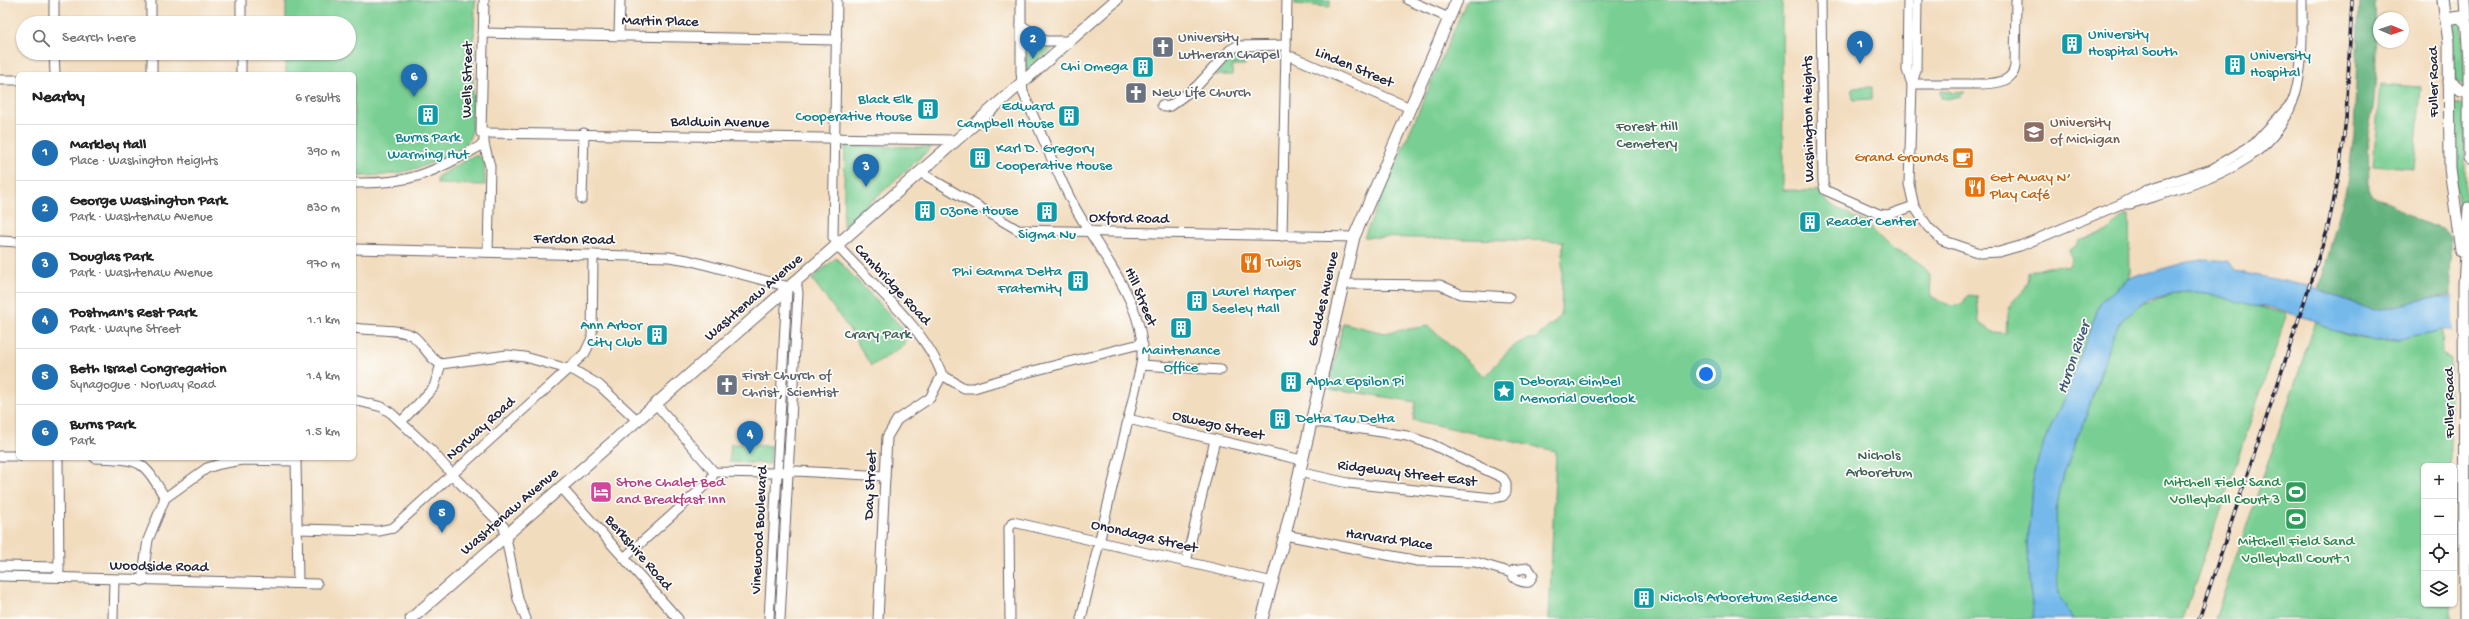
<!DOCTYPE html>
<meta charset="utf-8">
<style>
body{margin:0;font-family:"Gochi Hand",sans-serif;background:#f2f2f2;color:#222}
.controls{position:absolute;right:12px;bottom:12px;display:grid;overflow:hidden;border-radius:6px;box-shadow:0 1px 3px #0004}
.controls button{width:36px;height:36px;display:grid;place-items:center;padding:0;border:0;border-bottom:1px solid #e0e0e0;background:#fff;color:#222;font:20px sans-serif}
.compass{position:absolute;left:2373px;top:12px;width:36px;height:36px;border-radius:50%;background:#fff;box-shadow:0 1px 3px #0004;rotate:92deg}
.you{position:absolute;left:1706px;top:374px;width:14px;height:14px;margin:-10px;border:3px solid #fff;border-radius:50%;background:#1a73e8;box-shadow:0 0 0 6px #1a73e833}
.badge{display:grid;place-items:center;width:26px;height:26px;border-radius:50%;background:#1f6fb2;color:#fff;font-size:13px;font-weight:700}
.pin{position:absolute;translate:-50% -33px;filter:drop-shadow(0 1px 2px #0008)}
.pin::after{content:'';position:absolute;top:21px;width:14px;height:12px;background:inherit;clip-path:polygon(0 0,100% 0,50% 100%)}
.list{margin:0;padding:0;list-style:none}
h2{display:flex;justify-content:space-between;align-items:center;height:52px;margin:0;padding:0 16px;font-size:17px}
h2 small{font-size:13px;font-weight:400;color:#767676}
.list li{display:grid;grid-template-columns:26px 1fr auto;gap:12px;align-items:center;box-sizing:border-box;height:56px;padding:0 16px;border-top:1px solid #e0e0e0}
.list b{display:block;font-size:15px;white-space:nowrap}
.list p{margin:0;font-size:13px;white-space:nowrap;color:#767676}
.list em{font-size:13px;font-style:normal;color:#767676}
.icon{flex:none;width:22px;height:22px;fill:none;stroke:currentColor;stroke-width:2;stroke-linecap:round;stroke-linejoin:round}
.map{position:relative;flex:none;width:2469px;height:619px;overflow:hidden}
.search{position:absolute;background:#fff;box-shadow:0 1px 3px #0004;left:16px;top:16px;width:340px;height:44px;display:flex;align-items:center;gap:10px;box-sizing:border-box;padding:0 14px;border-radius:22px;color:#767676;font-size:15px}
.panel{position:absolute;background:#fff;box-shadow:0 1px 3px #0004;left:16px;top:72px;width:340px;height:388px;border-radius:6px}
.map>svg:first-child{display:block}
</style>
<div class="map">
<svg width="2469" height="619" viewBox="0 0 2469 619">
<rect width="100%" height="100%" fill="#fdfcf7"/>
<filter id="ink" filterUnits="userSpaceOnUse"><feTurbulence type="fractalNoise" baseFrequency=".025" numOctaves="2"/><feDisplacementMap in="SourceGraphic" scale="8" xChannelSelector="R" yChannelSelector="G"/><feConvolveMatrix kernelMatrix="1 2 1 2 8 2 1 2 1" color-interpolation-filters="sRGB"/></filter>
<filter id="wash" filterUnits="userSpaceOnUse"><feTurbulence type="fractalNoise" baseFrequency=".012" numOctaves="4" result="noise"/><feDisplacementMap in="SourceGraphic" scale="16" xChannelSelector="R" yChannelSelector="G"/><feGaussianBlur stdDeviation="0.9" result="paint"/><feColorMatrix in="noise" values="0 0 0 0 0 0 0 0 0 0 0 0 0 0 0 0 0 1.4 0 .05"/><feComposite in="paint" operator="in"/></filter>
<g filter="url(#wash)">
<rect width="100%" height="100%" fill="#f2dcbe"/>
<g fill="#79cf93" stroke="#4e7867">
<path d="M286 0H475L472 130C470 143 461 148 450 154 419 171 389 177 354 176V74H286V53H349V23H286Z"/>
<polygon points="1295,0 1330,0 1330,7 1295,4"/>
<path d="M1467 0H1782L1783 190 1818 191 1828 203 1866 223 1893 250 1909 256 1922 265 1931 277 1930 296 1951 306 1962 304 1968 295 1977 296 1979 323 1992 332 2006 333C2007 326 2006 313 2009 307 2016 294 2030 293 2029 272L2055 265 2068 267 2072 260 2069 250 2077 245 2079 240 2108 231 2121 218 2129 215 2130 278 2101 301 2064 399 2041 449 2032 484 2028 543 2029 582 2034 619H1549L1556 451 1413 420 1416 402 1329 388 1343 323 1384 333 1428 326 1485 377C1499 363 1514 337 1535 339L1561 316 1563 241 1364 237Z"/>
<polygon points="2458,22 2461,25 2462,33 2465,87 2455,79 2451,25"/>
<polygon points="1028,37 1054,47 1026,71 1025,40"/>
<polygon points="1245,52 1245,65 1233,65 1232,75 1215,75 1235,53"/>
<polygon points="2380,84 2421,87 2414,169 2373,166"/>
<polygon points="1872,87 1872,99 1853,100 1852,88"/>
<polygon points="1940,91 1965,92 1961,96 1948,99 1941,98"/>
<polygon points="2453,104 2465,104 2465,260 2455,176"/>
<polygon points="845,146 932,147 843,227"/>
<polygon points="473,156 479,156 484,161 485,185 437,184 437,177"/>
<polygon points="836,258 909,335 903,346 871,366 849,329 812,279"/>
<path d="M2186 291 2207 293 2287 314 2183 619H2073C2068 612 2060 602 2058 593 2051 563 2054 502 2064 473 2073 443 2087 415 2097 385 2104 366 2107 339 2120 323 2139 299 2159 299 2186 291Z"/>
<path d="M2316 321C2338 334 2365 342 2391 341 2408 340 2425 333 2442 330L2443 354 2450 357V466H2424V604H2450L2452 619H2215Z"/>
<polygon points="731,444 771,446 770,464 729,462"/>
</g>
<polygon fill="#62b27d" stroke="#426a5c" points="2359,0 2375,0 2376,70 2374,103 2368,133 2369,192 2374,199 2392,204 2416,220 2442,229 2450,236 2451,295 2427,298 2391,308 2372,310 2319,289 2346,189 2354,136"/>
<polygon fill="#74b9eb" stroke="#4b6e93" points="2208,259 2228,261 2235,271 2313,287 2372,310 2391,308 2427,298 2469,296 2469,330 2442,330 2405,339 2375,341 2332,330 2316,321 2269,307 2252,306 2207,293 2186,291 2149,299 2136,308 2119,323 2109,346 2085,419 2064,473 2056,509 2058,594 2073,619 2034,619 2029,582 2028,543 2032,484 2041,449 2064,399 2101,301 2130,278 2187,262"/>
<polygon fill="#f2dcbe" points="2453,293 2469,294 2469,332 2453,332"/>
</g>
<g filter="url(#ink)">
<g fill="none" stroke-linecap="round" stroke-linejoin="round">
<g stroke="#6b6369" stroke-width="11">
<g id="minor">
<polyline points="54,0 54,23"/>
<polyline points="151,0 151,23"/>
<polyline points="241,0 241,23"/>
<polyline points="484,0 481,133 484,133 484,144 490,166 488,252"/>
<path d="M837 0 833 237 842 251C874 286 927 331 942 375L964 388H974L1021 374 1136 345H1143"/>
<path d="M1021 0V72L1023 92C1039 128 1053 165 1071 200 1096 250 1151 306 1141 365L1081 619"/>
<polyline points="1408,0 1449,18"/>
<polyline points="1821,0 1823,182 1825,190 1879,214 1888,215 1914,206"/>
<polyline points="1908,0 1907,70 1912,84"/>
<polyline points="1917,0 1916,70 1912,84 1909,184 1914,206 1928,227 1942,240 1980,253 1999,252 2020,246 2121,204 2149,189 2212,169 2254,144 2290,105"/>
<polyline points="1021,25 1045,41 1069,41"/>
<polyline points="483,33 837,40"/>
<polyline points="619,35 620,0"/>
<polyline points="54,53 55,74"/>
<polyline points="152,53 152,74"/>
<polyline points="241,53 241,74"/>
<polyline points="1286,57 1293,57 1410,108"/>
<polyline points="0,80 18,80"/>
<polyline points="1912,84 1970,84"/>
<path d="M1974 84C1988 84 2013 85 2015 66L2016 0"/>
<polyline points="1162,105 1165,107 1170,106 1197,86 1230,50 1237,46 1286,45"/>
<polyline points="484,133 955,140"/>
<polyline points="920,172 1018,230 1354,237"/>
<path d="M354 183C415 184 432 172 484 144"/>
<polyline points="582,199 584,133"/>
<path d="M2121 204H2130C2205 180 2289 165 2300 70 2303 47 2302 23 2302 0"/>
<polyline points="1282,236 1287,0"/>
<polyline points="0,241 18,242"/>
<polyline points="354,249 669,257 688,260 789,287"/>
<polyline points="1343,284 1440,285 1460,294 1509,297"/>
<path d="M354 328C370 331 400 328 413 336 424 344 428 358 441 364L507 355 525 357 575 371 599 385 638 421"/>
<polyline points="1141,365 1221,370"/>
<polyline points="354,400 382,407 391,413 431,450 457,480 504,527 518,599 526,619"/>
<polyline points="656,404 714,472 770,473 796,471 885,476"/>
<polyline points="1128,419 1302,460"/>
<polyline points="401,422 434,387 441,364"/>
<polyline points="0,456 18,456"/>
<polyline points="58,458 59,577"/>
<path d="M95 458C141 460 142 458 165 498"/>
<polyline points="296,458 298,583"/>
<polyline points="1299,472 1348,483 1493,498 1503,496 1506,492 1506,483 1503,478 1431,444 1407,436 1311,421"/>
<polyline points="561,487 678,619"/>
<polyline points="297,529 379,531 393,528 568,369 585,353 592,338 593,255"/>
<path d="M1285 535 1418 561 1475 562 1512 573 1514 570 1528 568 1533 575 1529 582C1523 583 1513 580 1512 573"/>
<polyline points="624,558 711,480 714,472"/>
<polyline points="1186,562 1215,440"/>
<polyline points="0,566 59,567"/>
<polyline points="0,576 317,584"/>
<polyline points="142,581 148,540 165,498 207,468 220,464 242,460 296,461"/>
<polyline points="113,619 114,580"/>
<polyline points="769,619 787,289"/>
<polyline points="780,619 798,293 796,280"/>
<polyline points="878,619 887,437 897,420 930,398 942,375"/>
<polyline points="1010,619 1009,528 1013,522 1273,582"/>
</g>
</g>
<g stroke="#6b6369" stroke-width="13">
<g id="major">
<polyline points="2443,0 2449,42 2450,168 2461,251"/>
<polyline points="2465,0 2469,61 2469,158"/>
<polyline points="2446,19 2460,17 2468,25"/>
<polyline points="2449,81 2461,90 2469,92"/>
<polyline points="411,619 1116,0"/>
<polyline points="1262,619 1285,535 1354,237 1457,0"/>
<polyline points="2465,619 2464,284 2469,208"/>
</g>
</g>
<use href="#minor" stroke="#fff" stroke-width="9"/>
<use href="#major" stroke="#fff" stroke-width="11"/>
<g stroke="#22223b" stroke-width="3.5">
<polyline id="rail" points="2199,619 2279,380 2327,231 2338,180 2346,119 2352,0"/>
</g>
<use href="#rail" stroke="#fdfcf7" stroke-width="2" stroke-dasharray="6" stroke-linecap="butt"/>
</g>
</g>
<defs>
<g id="building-square" transform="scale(1.15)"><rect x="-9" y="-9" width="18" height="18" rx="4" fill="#0f9aa8" stroke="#fdfcf7"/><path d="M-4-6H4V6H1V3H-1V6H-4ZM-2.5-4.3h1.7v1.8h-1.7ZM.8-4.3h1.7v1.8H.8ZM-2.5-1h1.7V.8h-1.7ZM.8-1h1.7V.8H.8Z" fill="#fff"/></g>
<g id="church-square" transform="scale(1.15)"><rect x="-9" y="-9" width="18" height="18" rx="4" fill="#6b7280" stroke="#fdfcf7"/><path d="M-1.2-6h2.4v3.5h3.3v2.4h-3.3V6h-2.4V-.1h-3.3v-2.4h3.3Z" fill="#fff"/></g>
<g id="university-square" transform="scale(1.15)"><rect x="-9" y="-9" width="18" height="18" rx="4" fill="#8d6e63" stroke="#fdfcf7"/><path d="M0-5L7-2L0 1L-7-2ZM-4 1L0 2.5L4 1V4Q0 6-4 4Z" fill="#fff"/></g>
<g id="cafe-square" transform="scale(1.15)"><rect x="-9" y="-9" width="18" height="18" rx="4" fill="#e8710a" stroke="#fdfcf7"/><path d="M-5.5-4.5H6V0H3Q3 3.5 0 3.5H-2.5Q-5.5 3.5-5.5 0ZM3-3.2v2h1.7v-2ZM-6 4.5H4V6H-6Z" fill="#fff"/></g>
<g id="restaurant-square" transform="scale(1.15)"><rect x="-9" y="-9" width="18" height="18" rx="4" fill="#e8710a" stroke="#fdfcf7"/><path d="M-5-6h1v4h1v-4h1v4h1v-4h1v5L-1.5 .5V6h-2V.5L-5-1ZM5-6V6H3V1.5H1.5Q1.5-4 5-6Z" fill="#fff"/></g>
<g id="sight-square" transform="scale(1.15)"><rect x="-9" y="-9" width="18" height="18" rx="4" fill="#0f9aa8" stroke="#fdfcf7"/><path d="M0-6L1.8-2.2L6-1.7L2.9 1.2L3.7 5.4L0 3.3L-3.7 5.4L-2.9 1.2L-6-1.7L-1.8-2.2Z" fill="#fff"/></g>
<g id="hotel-square" transform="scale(1.15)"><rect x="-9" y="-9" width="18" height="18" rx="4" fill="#d1479c" stroke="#fdfcf7"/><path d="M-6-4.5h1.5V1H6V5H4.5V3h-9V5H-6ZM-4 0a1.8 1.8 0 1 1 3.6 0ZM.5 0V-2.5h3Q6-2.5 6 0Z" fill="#fff"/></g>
<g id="stadium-square" transform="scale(1.15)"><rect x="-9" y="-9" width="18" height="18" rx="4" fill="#2e9e5b" stroke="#fdfcf7"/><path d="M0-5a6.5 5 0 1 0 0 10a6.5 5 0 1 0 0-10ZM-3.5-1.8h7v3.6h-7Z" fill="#fff"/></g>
</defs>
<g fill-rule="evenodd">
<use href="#building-square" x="2072" y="44"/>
<use href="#church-square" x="1163" y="47"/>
<use href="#building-square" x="2235" y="65"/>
<use href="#building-square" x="1143" y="67"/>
<use href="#church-square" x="1136" y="93"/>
<use href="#building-square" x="928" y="109"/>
<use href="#building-square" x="428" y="115"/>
<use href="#building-square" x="1069" y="116"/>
<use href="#university-square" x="2034" y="132"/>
<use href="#building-square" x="980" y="158"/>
<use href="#cafe-square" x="1963" y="158"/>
<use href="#restaurant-square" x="1975" y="187"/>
<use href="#building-square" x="925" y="211"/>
<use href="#building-square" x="1047" y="212"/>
<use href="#building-square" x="1810" y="222"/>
<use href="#restaurant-square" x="1251" y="263"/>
<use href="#building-square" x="1078" y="281"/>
<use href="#building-square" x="1197" y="301"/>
<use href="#building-square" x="1181" y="328"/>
<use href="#building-square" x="657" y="335"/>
<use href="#building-square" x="1291" y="382"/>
<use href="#church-square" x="727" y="385"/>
<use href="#sight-square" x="1504" y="391"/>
<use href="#building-square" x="1280" y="419"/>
<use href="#hotel-square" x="601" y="492"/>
<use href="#stadium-square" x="2296" y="492"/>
<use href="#stadium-square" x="2296" y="519"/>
<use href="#building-square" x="1644" y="598"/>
</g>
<g text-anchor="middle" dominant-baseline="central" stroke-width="3.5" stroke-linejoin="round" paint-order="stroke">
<g font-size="15" fill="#22223b" stroke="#fdfcf7">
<text transform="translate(660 22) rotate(1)">Martin Place</text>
<text transform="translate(1354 68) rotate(23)">Linden Street</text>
<text transform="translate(468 80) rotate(-89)">Wells Street</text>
<text transform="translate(2434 82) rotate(-90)">Fuller Road</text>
<text transform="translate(1809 119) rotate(-91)">Washington Heights</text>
<text transform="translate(720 123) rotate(1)">Baldwin Avenue</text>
<text transform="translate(1129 219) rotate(1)">Oxford Road</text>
<text transform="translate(574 240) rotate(1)">Ferdon Road</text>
<text transform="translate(892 285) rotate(47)">Cambridge Road</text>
<text transform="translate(1140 297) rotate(67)">Hill Street</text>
<text transform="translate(754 298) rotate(-41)">Washtenaw Avenue</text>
<text transform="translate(1324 299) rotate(-77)">Geddes Avenue</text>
<text transform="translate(2450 403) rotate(-90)">Fuller Road</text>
<text transform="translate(1218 426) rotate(13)">Oswego Street</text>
<text transform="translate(481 429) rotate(-42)">Norway Road</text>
<text transform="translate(1407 474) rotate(7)">Ridgeway Street East</text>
<text transform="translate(871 485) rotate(-87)">Day Street</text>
<text transform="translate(510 512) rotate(-41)">Washtenaw Avenue</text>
<text transform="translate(760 530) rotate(-87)">Vinewood Boulevard</text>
<text transform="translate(1144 537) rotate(13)">Onondaga Street</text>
<text transform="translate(1389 540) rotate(8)">Harvard Place</text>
<text transform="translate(638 553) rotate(49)">Berkshire Road</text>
<text transform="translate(159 567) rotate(1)">Woodside Road</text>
</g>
<g font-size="15" fill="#0d838f" stroke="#fdfcf7" text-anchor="start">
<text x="2088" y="35">University<tspan x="2088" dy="17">Hospital South</tspan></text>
<text x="2250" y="56">University<tspan x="2250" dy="17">Hospital</tspan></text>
<text x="1128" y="67" text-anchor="end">Chi Omega</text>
<text x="912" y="100" text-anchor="end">Black Elk<tspan x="912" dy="17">Cooperative House</tspan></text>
<text x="1054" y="107" text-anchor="end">Edward<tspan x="1054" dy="17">Campbell House</tspan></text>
<text x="428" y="138" text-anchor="middle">Burns Park<tspan x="428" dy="17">Warming Hut</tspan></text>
<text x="996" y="149">Karl D. Gregory<tspan x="996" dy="17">Cooperative House</tspan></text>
<text x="940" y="211">Ozone House</text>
<text x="1826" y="222">Reader Center</text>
<text x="1047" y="235" text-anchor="middle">Sigma Nu</text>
<text x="1062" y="272" text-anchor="end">Phi Gamma Delta<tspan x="1062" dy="17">Fraternity</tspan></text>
<text x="1212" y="292">Laurel Harper<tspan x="1212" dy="17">Seeley Hall</tspan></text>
<text x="642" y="326" text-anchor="end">Ann Arbor<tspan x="642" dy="17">City Club</tspan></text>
<text x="1181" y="351" text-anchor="middle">Maintenance<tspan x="1181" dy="17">Office</tspan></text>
<text x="1306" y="382">Alpha Epsilon Pi</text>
<text x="1520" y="382">Deborah Gimbel<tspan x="1520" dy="17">Memorial Overlook</tspan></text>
<text x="1296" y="419">Delta Tau Delta</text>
<text x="1660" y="598">Nichols Arboretum Residence</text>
</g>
<g font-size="15" fill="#5b616d" stroke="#fdfcf7" text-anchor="start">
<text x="1178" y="38">University<tspan x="1178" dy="17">Lutheran Chapel</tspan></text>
<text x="1152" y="93">New Life Church</text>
<text x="742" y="376">First Church of<tspan x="742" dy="17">Christ, Scientist</tspan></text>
</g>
<g font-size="15" fill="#785e54" stroke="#fdfcf7" text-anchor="start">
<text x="2050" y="123">University<tspan x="2050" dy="17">of Michigan</tspan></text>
</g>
<g font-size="15" fill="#405f5a" stroke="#fdfcf7">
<text x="1647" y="127">Forest Hill<tspan x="1647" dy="17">Cemetery</tspan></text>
<text x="878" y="335">Crary Park</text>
<text x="1879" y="456">Nichols<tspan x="1879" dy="17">Arboretum</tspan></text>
</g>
<g font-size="15" fill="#c56008" stroke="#fdfcf7" text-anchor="start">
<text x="1948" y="158" text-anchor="end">Grand Grounds</text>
<text x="1990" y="178">Get Away N’<tspan x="1990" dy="17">Play Café</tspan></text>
<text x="1266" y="263">Twigs</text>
</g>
<g font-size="15" fill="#b23c85" stroke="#fdfcf7" text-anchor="start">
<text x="616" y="483">Stone Chalet Bed<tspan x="616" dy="17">and Breakfast Inn</tspan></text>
</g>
<g font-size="15" fill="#27864d" stroke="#fdfcf7" text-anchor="end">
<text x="2280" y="483">Mitchell Field Sand<tspan x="2280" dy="17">Volleyball Court 3</tspan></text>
<text x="2296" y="542" text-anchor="middle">Mitchell Field Sand<tspan x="2296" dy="17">Volleyball Court 1</tspan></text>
</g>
<g font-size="16" font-style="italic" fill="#3f5779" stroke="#fdfcf7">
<text transform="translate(2075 358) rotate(-71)">Huron River</text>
</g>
</g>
</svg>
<div class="controls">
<button>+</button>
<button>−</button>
<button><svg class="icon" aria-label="locate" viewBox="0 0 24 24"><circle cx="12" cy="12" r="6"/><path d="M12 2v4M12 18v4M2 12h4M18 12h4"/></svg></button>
<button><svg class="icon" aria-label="layers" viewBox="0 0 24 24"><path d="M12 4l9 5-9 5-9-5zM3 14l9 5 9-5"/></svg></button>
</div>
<svg class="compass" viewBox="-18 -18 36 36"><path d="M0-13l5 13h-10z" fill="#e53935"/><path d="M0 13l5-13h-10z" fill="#767676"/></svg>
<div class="you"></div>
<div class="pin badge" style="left:1860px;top:64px">1</div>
<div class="pin badge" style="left:1033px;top:59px">2</div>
<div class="pin badge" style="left:866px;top:187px">3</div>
<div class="pin badge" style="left:750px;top:454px">4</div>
<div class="pin badge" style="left:442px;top:533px">5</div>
<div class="pin badge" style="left:414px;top:97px">6</div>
<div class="search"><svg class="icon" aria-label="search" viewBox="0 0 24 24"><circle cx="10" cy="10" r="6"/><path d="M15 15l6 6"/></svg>Search here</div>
<section class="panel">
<h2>Nearby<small>6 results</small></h2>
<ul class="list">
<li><span class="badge">1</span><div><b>Markley Hall</b><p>Place · Washington Heights</p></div><em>390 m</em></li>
<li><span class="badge">2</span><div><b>George Washington Park</b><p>Park · Washtenaw Avenue</p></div><em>830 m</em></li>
<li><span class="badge">3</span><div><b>Douglas Park</b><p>Park · Washtenaw Avenue</p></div><em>970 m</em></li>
<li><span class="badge">4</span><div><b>Postman's Rest Park</b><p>Park · Wayne Street</p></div><em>1.1 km</em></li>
<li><span class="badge">5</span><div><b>Beth Israel Congregation</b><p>Synagogue · Norway Road</p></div><em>1.4 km</em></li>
<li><span class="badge">6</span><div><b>Burns Park</b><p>Park</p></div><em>1.5 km</em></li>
</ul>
</section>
</div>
